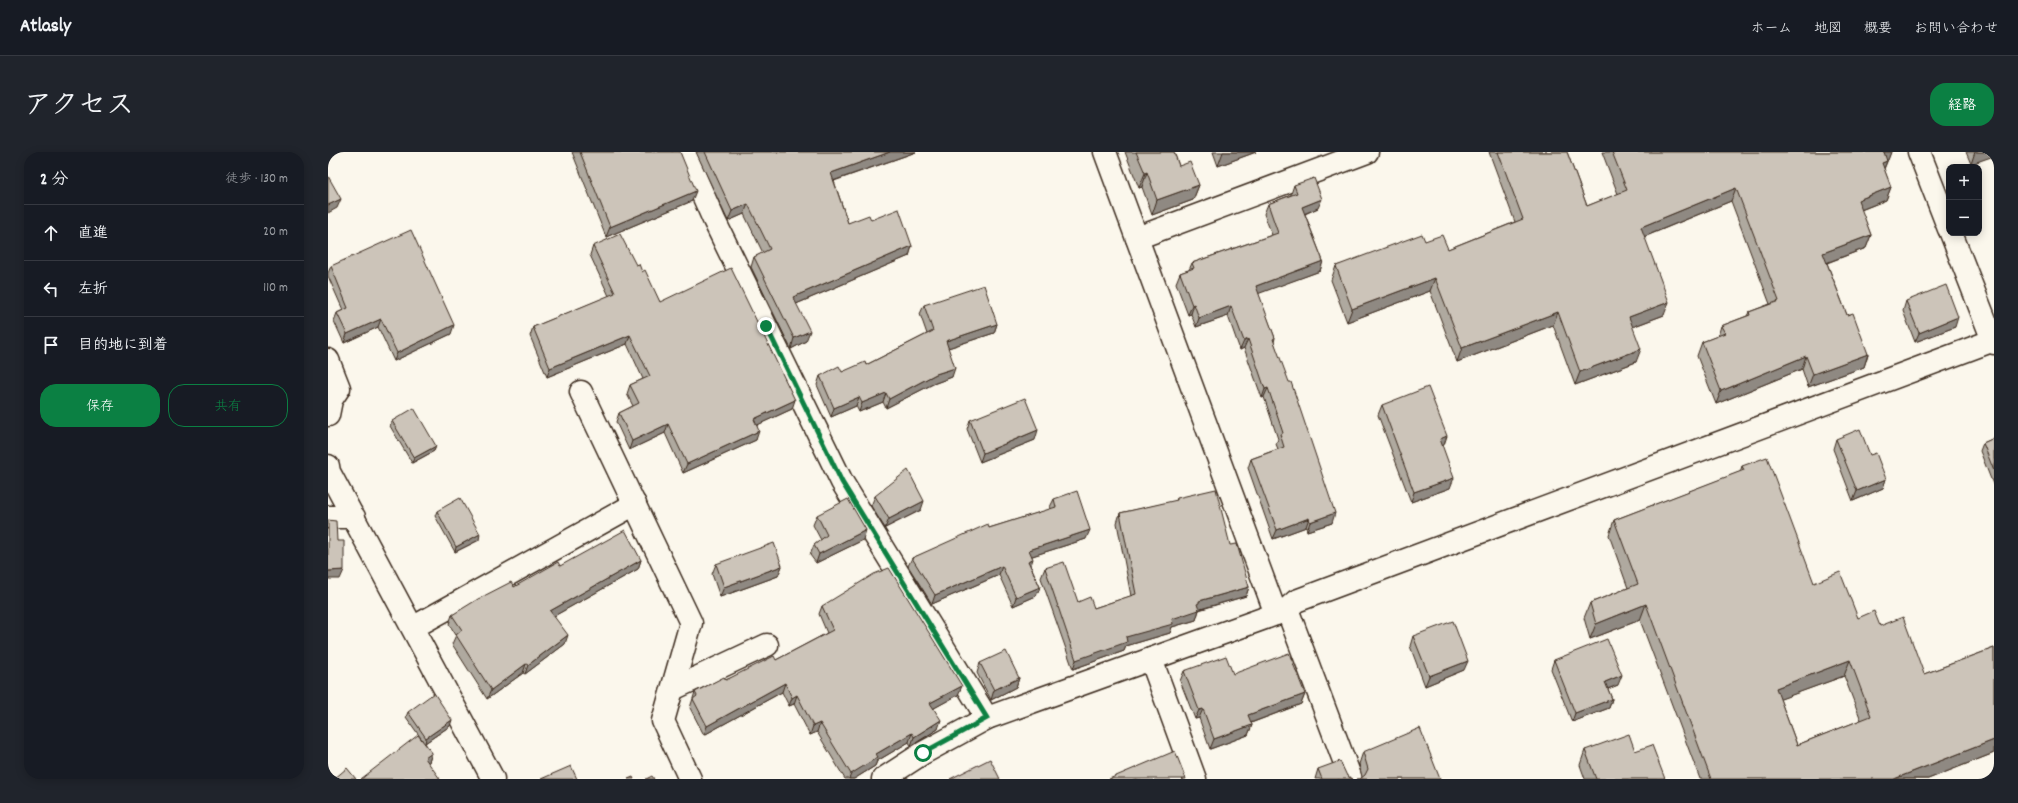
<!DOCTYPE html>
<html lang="ja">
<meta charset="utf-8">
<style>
body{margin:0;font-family:Dekko,"Klee One",sans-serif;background:#20242c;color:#f1f3f6}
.controls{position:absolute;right:12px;top:12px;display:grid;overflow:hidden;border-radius:8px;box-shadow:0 2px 10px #0003}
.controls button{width:36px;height:36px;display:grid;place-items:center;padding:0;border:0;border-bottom:1px solid #363941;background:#171b24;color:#f1f3f6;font:20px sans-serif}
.stop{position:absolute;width:12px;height:12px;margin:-9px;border:3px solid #0b8043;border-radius:50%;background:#fff}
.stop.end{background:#0b8043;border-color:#fff;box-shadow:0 1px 4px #0008}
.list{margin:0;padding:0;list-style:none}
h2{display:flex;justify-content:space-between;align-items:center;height:52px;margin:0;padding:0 16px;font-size:17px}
h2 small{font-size:13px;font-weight:400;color:#9ea1a6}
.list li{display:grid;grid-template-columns:26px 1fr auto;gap:12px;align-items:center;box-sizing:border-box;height:56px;padding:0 16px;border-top:1px solid #363941}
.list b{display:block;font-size:15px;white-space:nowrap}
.list em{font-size:13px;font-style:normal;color:#9ea1a6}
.actions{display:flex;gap:8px;padding:12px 16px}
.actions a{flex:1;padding:9px 0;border:1px solid #0b8043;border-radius:16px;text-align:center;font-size:14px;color:#0b8043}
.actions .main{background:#0b8043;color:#fff}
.icon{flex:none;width:22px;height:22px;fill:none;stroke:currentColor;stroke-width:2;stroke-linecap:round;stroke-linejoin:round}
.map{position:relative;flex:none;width:1666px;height:627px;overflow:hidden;border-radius:16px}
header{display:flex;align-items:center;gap:24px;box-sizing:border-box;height:56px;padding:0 20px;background:#171b24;border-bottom:1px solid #363941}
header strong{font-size:19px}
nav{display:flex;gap:22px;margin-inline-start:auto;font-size:14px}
.intro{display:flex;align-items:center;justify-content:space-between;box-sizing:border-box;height:96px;padding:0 24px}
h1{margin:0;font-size:28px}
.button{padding:10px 18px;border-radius:16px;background:#0b8043;color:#fff;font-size:14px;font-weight:700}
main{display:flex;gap:24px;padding:0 24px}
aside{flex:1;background:#171b24;border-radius:16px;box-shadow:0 2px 10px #0003}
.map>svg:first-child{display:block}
</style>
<header>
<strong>Atlasly</strong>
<nav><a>ホーム</a><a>地図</a><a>概要</a><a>お問い合わせ</a></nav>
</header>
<div class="intro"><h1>アクセス</h1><a class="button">経路</a></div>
<main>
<aside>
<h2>2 分<small>徒歩 · 130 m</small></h2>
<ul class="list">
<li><svg class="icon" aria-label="ahead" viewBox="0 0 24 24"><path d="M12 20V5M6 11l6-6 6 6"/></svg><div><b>直進</b></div><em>20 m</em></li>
<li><svg class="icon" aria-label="left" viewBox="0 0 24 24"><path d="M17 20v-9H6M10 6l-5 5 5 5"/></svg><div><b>左折</b></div><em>110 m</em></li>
<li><svg class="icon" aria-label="arrive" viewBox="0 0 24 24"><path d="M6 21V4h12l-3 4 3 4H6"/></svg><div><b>目的地に到着</b></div></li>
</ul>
<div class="actions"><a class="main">保存</a><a>共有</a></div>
</aside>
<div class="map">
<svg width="1666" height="627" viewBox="0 0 1666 627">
<rect width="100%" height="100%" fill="#fbf7ec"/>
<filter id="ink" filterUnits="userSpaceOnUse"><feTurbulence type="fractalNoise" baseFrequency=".025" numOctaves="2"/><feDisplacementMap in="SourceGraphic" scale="8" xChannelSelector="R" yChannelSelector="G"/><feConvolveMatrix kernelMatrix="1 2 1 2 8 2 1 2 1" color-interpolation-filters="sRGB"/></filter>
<g filter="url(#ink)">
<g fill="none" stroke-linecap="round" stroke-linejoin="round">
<g stroke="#3b2a1e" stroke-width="25">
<g id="minor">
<polyline points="356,0 386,68 514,330 659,566"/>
<polyline points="777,0 948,462"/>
<polyline points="809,86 1039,0"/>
<polyline points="0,208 11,236 3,248 0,263"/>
<polyline points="253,240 363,471 335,569 362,627"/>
<polyline points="0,314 1,320 165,627"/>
<polyline points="0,365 26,365"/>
<polyline points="959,457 1023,627"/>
<polyline points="86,475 307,352"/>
<polyline points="823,507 867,627"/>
<polyline points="345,537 439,493"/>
<polyline points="555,627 595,601 659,566 948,462 959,457 968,449 1666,188"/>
</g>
</g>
<g stroke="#3b2a1e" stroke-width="25">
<g id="primary">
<polyline points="1591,0 1621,77"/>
<polyline points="1623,81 1666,191"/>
</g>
</g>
<use href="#minor" stroke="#fbf7ec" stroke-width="22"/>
<use href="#primary" stroke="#fbf7ec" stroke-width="22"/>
</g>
<g fill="#afa99f" stroke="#3b2a1e" fill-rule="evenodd">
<polygon points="244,0 352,0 364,49 278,85"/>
<polygon points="368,0 588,0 506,29 520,71 543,68 584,94 581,104 468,152 478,189 463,197 423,115 426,105 435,101 416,62 400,69"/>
<polygon points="797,0 846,0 851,14 871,33 865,48 824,63 814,35 811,36"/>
<polygon points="885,0 928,0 890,14"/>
<polygon points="1161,0 1239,0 1259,54 1290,42 1274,0 1563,0 1556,17 1563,35 1558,48 1533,58 1543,83 1538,96 1499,111 1519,163 1540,202 1536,215 1480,235 1474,217 1388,252 1369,204 1374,190 1390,184 1393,174 1419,164 1421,160 1442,152 1403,49 1316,85 1336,163 1304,175 1308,210 1247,233 1225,173 1129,210 1102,139 1019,170 1003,128 1008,114 1097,89 1120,97 1187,70"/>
<polygon points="1638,0 1666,0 1643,12"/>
<polygon points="966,33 990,56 977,62 995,109 992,119 930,141 947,186 946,190 1004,371 979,379 978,375 945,387 920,316 923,307 950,297 948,292 950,287 936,245 934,246 916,196 912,198 900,164 868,175 863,162 860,163 848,131 852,121 861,118 864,111 944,83 936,62 940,52 963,43 963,42"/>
<polygon points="265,94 308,113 314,120 332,150 464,257 429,273 428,288 355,321 337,281 301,298 288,270 291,261 305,254 299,242 302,233 315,227 299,192 219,225 202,184 205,175 281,144 262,103"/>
<polygon points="3,114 123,182 66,209 50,175 16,191 6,169 9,161 15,158 0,124 0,121"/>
<polygon points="1578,149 1627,175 1587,190 1575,159"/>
<polygon points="596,153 669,172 666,181 620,196 624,225 605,232 558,256 555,250 531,260 528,254 503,265 489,233 492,224 514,220 538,213 599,182 592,162"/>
<polygon points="1054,253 1116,293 1114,294 1122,336 1083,350 1050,263"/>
<polygon points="642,268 707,288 652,310 639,277"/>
<polygon points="64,269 108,294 106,299 84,311 62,274"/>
<polygon points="1666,286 1666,335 1652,299 1655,291"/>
<polygon points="1508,287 1542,303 1558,327 1555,336 1525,349 1505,297"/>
<path d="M1414 314 1486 431 1530 466 1552 474 1596 522 1666 496V601L1600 627H1372L1312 468 1262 487 1256 466 1262 451 1300 436 1281 383 1286 368 1412 320ZM1516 524 1533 568 1469 593 1452 547Z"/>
<polygon points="547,344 593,358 557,376 543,354"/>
<polygon points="849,346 902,393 921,435 918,444 871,458 868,468 844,475 842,481 798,494 796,499 745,517 713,426 717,416 750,450 766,456 803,444 789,371 792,361 848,349"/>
<polygon points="726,347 758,387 704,404 703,414 712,435 708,444 685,454 671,423 604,452 580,414 584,406 661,376 723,357 722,355"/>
<polygon points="109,359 151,388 127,400 107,364"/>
<polygon points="489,363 535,388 488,411 482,403 486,393 493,388 485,373"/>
<polygon points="313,408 310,417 226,464 237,492 197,522 195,521 159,547 124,492 128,483 121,472 124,463 232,414"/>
<polygon points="388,412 454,414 450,424 392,445 384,422"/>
<polygon points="494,454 630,543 606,556 610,577 583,594 581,590 549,609 547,614 526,627 517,627 489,580 482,583 466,552 461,554 454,540 376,583 362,556 367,540 448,508 499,481 491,462"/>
<polygon points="1085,484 1136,518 1097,534 1082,494"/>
<polygon points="1226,508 1290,533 1280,537 1284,547 1281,556 1244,570 1223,517"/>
<polygon points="652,511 691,526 688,535 663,548 649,521"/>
<polygon points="856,519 905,522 977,542 973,552 923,571 924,573 920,583 882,597 871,566 867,567 852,529"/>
<polygon points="80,560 122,574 97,591 104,601 101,610 33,627 95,589 78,565"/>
<polygon points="1257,598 1307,599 1337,627 1257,627 1252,613"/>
<polygon points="1035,600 1112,627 1032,627 1034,625 1031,612"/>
<polygon points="990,617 1019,624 1025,627 987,627"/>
</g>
<g fill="#8f8982" stroke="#3b2a1e">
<polygon points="562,0 588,0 499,31 503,21"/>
<polygon points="895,0 928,0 890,14"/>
<polygon points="1555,0 1563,0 1560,8 1550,12"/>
<polygon points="1647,0 1666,0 1666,4 1643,12"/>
<polygon points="1559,9 1554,22 1554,11"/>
<polygon points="819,20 814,35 811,36 817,21"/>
<polygon points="871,33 865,48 824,63 829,48"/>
<polygon points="1563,35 1558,48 1525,61 1530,48"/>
<polygon points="1408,36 1403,49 1308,88 1313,75"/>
<polygon points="368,39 364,49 278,85 282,75"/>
<polygon points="13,47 9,56 0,61 0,53"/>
<polygon points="994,47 990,56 971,64 974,55"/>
<polygon points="420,52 416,62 400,69 404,59"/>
<polygon points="1543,83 1538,96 1490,114 1495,101"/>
<polygon points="584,94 581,104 461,155 465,145"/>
<polygon points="995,109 992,119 924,144 928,134"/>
<polygon points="1107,126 1102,139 1019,170 1024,157"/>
<polygon points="1341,150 1336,163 1296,178 1301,165"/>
<polygon points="866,152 863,162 860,163 864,153"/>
<polygon points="903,154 900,164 868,175 871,166"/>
<polygon points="1230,160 1225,173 1129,210 1134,196"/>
<polygon points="1630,165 1627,175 1587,190 1591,181"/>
<polygon points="53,167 50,175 16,191 19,182"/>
<polygon points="669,172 666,181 614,198 618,189"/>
<polygon points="126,173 123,182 66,209 69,201"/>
<polygon points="482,179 478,189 463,197 466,186"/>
<polygon points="302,183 299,192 219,225 222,216"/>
<polygon points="920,187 916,196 912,198 916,189"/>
<polygon points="1313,197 1308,210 1247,233 1252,220"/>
<polygon points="1540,202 1536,215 1480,235 1485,222"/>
<polygon points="1478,204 1474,217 1388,252 1393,239"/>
<polygon points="627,216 624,225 605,232 558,256 561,247 608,222"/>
<polygon points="940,236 936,245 934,246 937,237"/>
<polygon points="558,241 555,250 531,260 534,251"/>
<polygon points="531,245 528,254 503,265 506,256"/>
<polygon points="467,248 464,257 423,276 426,267"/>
<polygon points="340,272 337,281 301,298 304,289"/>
<polygon points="710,278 707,288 652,310 655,301"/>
<polygon points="431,279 428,288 355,321 359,312"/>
<polygon points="1119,284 1116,293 1108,296 1112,287"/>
<polygon points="108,294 106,299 84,311 86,306"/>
<polygon points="1126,326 1122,336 1083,350 1086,340"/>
<polygon points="1558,327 1555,336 1525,349 1529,339"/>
<polygon points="596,349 593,358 557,376 561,367"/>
<polygon points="1007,361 1004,371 979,379 982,370"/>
<polygon points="981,366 978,375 945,387 949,378"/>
<polygon points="538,378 535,388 488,411 491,402"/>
<polygon points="762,378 758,387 698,406 701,398"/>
<polygon points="152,382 151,388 127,400 128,395"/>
<polygon points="705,407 702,416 700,409"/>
<polygon points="313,408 310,417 219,468 222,459"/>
<polygon points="454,414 450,424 392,445 396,435"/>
<polygon points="674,414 671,423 604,452 607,443"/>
<polygon points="16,418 12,427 0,427 0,419"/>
<polygon points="712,435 708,444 685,454 688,445"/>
<polygon points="921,435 918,444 869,458 871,458 868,468 844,475 842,481 798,494 796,499 745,517 748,508 798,485 844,467 871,449"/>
<polygon points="1318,452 1312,468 1262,487 1268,472"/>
<polygon points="240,483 237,492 197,522 200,513"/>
<polygon points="1522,508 1516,524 1442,551 1448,536"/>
<polygon points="1140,509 1136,518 1097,534 1101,524"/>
<polygon points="198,512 195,521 159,547 163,538"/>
<polygon points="1294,523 1290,533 1274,539 1277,530"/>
<polygon points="691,526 688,535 663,548 666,538"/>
<polygon points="457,531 454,540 376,583 379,574"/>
<polygon points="634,534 630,543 599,560 602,551"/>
<polygon points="977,542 973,552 917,573 920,563"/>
<polygon points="469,543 466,552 461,554 464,546"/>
<polygon points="1284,547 1281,556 1244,570 1247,561"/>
<polygon points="875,557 871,566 867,567 871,558"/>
<polygon points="124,568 122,574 97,591 98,586"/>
<polygon points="613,568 610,577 583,594 586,585"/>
<polygon points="492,571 489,580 482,583 485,574"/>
<polygon points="924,573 920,583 882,597 886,587"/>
<polygon points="584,581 581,590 549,609 547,614 526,627 521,627 523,622 548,602"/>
<polygon points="1666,588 1666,601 1600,627 1566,627"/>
<polygon points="104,601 101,610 93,616 97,606"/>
</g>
<g fill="#ccc4b9" stroke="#3b2a1e" fill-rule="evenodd">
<polygon points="252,0 352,0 368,39 282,75"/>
<polygon points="377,0 562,0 503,21 520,71 541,63 543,68 571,57 584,94 465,145 482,179 466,186 426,105 442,97 420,52 404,59"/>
<polygon points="808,0 846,0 851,14 862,10 871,33 829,48 819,20 817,21"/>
<polygon points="1170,0 1239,0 1259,54 1299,38 1284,0 1556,0 1559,9 1554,11 1563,35 1530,48 1543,83 1495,101 1519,163 1525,161 1540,202 1485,222 1478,204 1393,239 1374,190 1397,181 1393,174 1422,163 1421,160 1451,149 1408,36 1313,75 1341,150 1301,165 1313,197 1252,220 1230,160 1134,196 1107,126 1024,157 1008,114 1094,82 1097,89 1114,83 1120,97 1195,67"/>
<polygon points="0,24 13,47 0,53"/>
<polygon points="986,26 994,47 974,55 995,109 928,134 947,186 945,187 961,230 963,230 1007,361 982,370 981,366 949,378 923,307 956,295 952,282 955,281 940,236 937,237 920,187 916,189 903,154 871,166 866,152 864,153 852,121 866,116 864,111 950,81 940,52 969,41 966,33"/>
<polygon points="83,78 126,173 69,201 53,167 19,182 9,161 20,156 3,114"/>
<polygon points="292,82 308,113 311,112 314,120 317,118 332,150 403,116 467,248 426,267 431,279 359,312 340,272 304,289 291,261 311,251 302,233 322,224 302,183 222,216 205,175 287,141 265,94"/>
<polygon points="656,133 669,172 618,189 627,216 608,222 561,247 558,241 534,251 531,245 506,256 492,224 511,214 514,220 537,210 538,213 605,179 596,153"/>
<polygon points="1618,133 1630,165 1591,181 1578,149"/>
<polygon points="1100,235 1119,284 1112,287 1126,326 1086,340 1054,253"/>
<polygon points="697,246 710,278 655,301 642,268"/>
<polygon points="86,256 108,294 86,306 64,269"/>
<polygon points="1532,277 1542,303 1548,301 1558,327 1529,339 1508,287"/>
<polygon points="1666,286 1666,319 1655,291"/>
<path d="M1439 305 1486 431 1512 420 1530 466 1546 459 1552 474 1575 465 1596 522 1666 496V588L1566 627H1383L1318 452 1268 472 1262 451 1310 432 1286 368 1416 318 1414 314ZM1522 508 1543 564 1469 593 1448 536Z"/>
<polygon points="580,318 596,349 561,367 547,344"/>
<polygon points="888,337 902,393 909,392 921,435 871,449 871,451 869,452 871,458 844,467 845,472 798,485 799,490 748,508 717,416 736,410 750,450 762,445 766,456 808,442 792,361 849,348 849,346"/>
<polygon points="749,339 762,378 701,398 705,407 700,409 712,435 688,445 674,414 607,443 584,406 660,372 661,376 728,355 726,347"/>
<polygon points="132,346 152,382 128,395 109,359"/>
<polygon points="520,347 538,378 491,402 486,393 499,383 489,363"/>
<polygon points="0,368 8,369 9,389 16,389 16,418 0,419"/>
<polygon points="297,378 313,408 222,459 240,483 200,513 198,512 163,538 128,483 134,478 124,463 150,447 183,430 186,435 230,410 232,414"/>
<polygon points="446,391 454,414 396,435 388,412"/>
<polygon points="561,416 634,534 602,551 613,568 586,585 584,581 548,602 550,605 523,622 492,571 485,574 469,543 464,546 457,531 379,574 365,547 369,544 367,540 396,525 398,528 446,504 448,508 505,478 494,454 546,422"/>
<polygon points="1125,469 1140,509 1101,524 1085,484"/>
<polygon points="1279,487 1294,523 1277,530 1284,547 1247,561 1226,508"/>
<polygon points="678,499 691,526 666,538 652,511"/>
<polygon points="961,501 977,542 920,563 924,573 886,587 875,557 871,558 856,519 898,504 905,522"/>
<polygon points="106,541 124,568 98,586 80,560"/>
<polygon points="1092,576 1112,627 1029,627 1032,627 1037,623 1040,617 1035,600"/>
<polygon points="1301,582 1307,599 1324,593 1337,627 1268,627 1257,598"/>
<polygon points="90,583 104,601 97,606 112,627 33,627"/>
<polygon points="847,599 858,627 781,627"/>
<polygon points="662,607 672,627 622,627"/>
<polygon points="1012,609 1019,624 1025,627 994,627 990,617"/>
<polygon points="243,614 249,627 213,627"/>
<polygon points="19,616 28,627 6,627"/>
<polygon points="324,624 326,627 318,627"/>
<polygon points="305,625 306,627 300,627"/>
</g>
</g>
<g fill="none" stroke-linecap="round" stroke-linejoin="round" filter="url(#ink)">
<polyline stroke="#0b8043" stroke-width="5" points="438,174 514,330 659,566 595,601"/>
</g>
</svg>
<div class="controls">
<button>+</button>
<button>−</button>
</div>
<div class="stop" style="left:595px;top:601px"></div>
<div class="stop end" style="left:438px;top:174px"></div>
</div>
</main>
